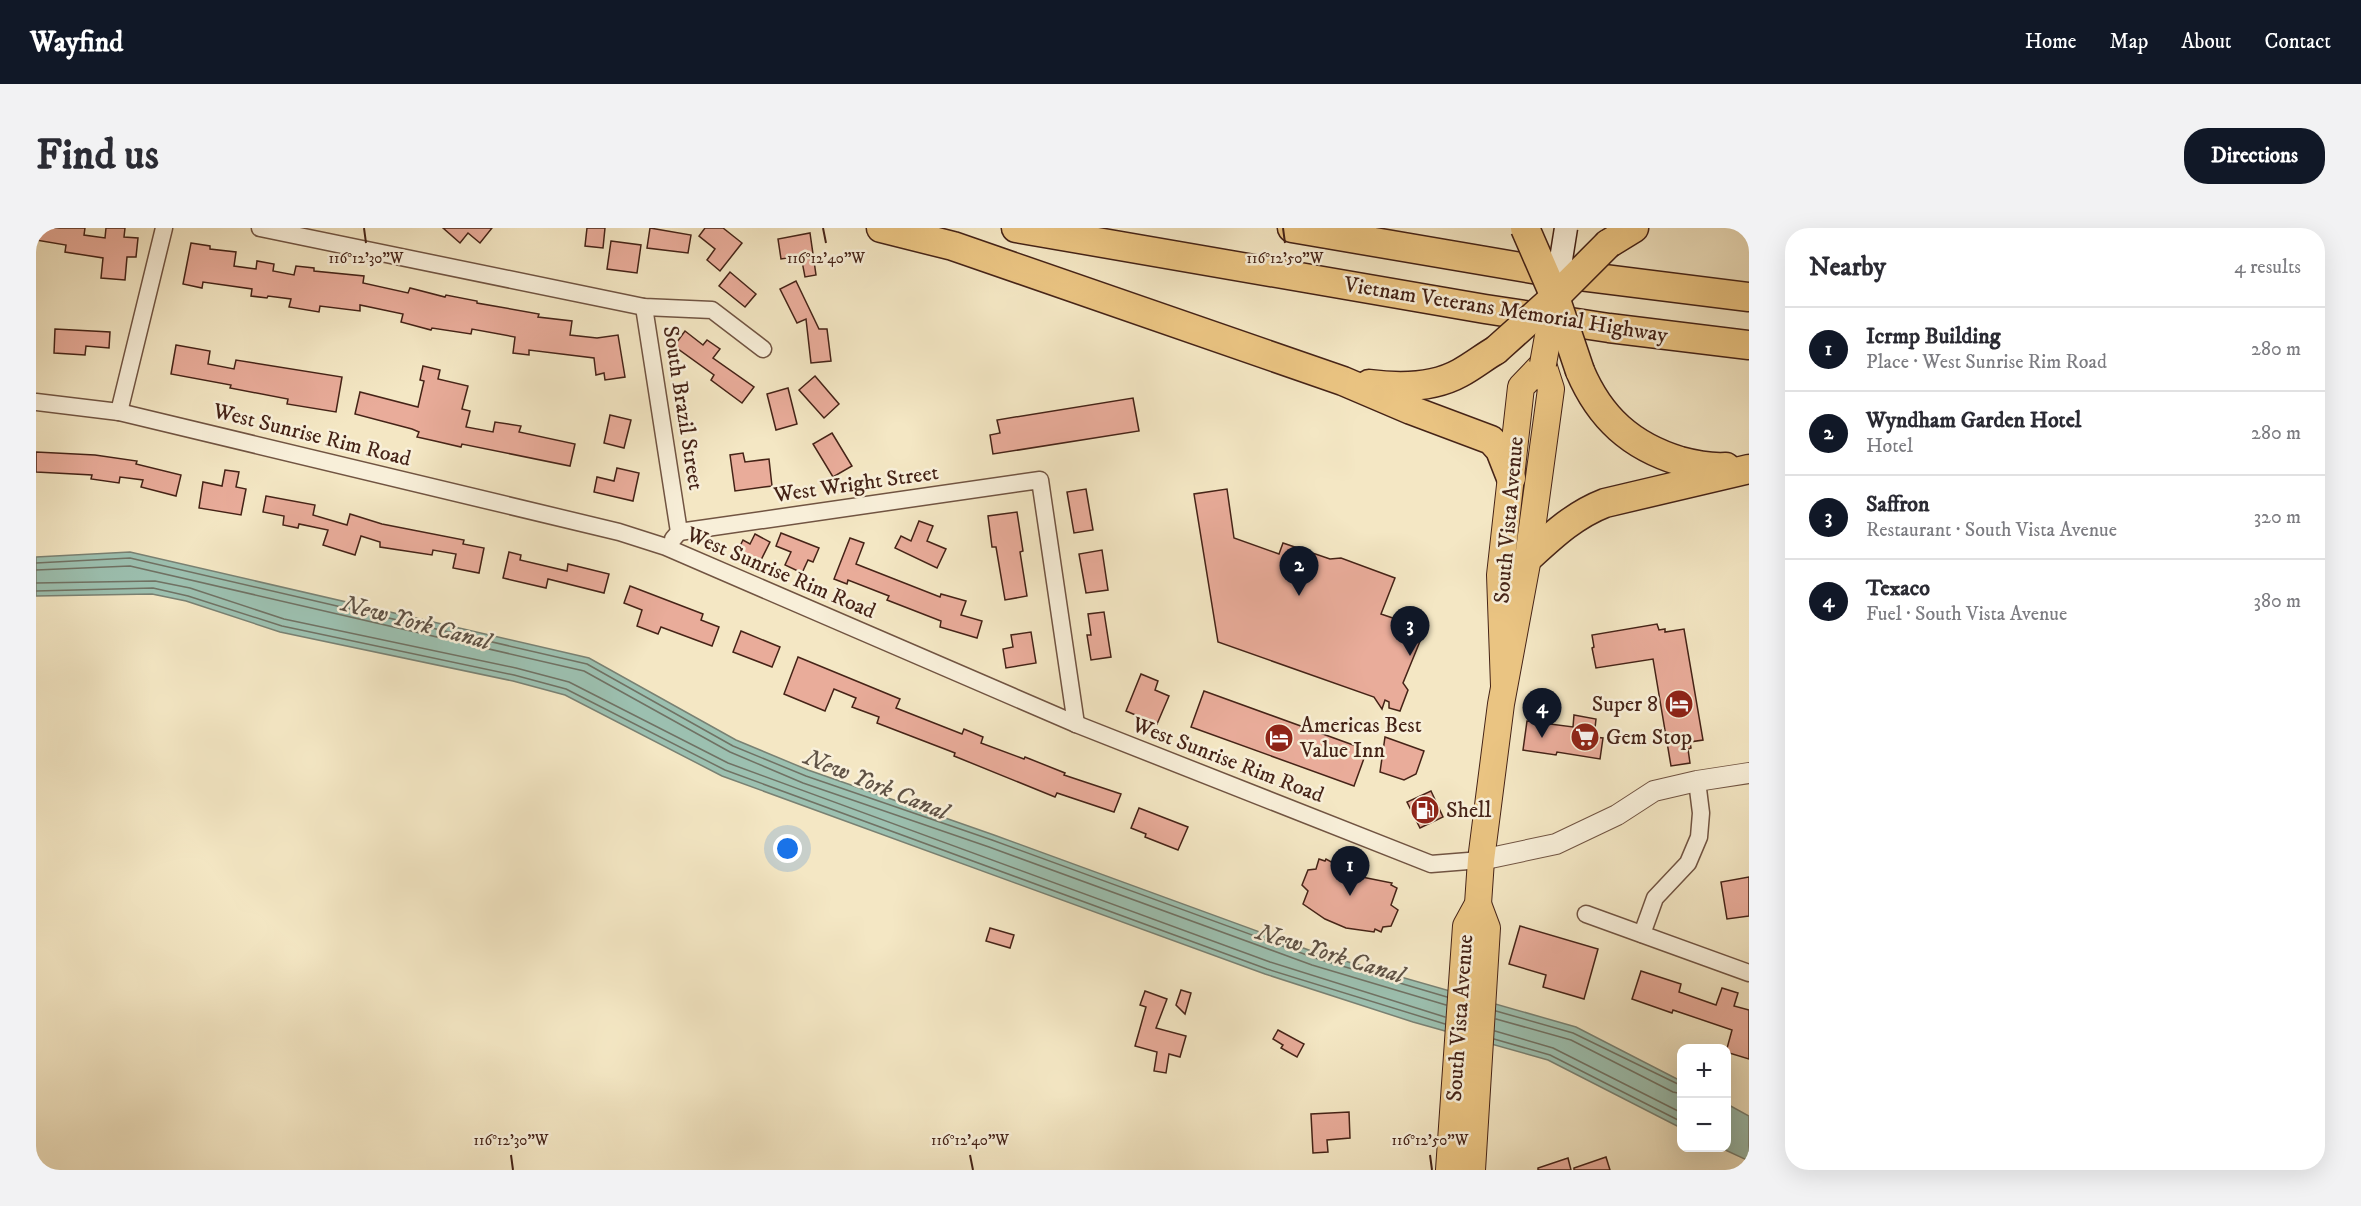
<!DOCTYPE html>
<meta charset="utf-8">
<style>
body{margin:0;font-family:"IM FELL DW Pica",serif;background:#f2f2f3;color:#2b2b33}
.controls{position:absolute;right:18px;bottom:18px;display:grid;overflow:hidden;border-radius:12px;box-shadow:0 6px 24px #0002}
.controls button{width:54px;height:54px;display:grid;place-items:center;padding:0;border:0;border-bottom:2px solid #e1e1e2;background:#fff;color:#2b2b33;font:30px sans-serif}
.you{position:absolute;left:752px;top:621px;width:21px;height:21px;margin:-15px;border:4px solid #fff;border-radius:50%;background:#1a73e8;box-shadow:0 0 0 9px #1a73e833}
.badge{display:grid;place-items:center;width:39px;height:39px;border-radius:50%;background:#111827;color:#fff;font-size:20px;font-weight:700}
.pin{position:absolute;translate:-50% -50px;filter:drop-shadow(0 2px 3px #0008)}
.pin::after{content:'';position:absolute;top:32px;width:21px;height:18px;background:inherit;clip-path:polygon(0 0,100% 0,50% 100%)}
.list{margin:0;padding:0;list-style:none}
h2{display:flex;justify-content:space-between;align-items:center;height:78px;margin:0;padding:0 24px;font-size:26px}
h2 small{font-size:20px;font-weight:400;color:#7c7c81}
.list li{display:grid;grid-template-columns:39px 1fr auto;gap:18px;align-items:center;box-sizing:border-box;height:84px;padding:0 24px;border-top:2px solid #e1e1e2}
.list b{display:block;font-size:22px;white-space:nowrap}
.list p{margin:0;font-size:20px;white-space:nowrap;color:#7c7c81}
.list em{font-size:20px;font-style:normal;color:#7c7c81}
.map{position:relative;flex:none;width:1713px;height:942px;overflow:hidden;border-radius:24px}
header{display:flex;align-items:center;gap:36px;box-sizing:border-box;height:84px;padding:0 30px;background:#111827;color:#fff}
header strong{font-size:28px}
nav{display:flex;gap:33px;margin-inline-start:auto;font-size:21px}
.intro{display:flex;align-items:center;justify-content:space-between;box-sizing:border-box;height:144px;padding:0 36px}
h1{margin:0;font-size:42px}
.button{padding:15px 27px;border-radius:24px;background:#111827;color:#fff;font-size:21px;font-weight:700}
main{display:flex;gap:36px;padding:0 36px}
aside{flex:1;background:#fff;border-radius:24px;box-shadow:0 6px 24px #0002}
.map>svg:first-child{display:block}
</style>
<header>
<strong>Wayfind</strong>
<nav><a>Home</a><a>Map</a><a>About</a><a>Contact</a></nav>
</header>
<div class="intro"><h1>Find us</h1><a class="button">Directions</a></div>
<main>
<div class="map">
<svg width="1713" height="942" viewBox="0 0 1713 942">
<rect width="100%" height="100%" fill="#f4e7c4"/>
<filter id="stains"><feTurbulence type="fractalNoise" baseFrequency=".00333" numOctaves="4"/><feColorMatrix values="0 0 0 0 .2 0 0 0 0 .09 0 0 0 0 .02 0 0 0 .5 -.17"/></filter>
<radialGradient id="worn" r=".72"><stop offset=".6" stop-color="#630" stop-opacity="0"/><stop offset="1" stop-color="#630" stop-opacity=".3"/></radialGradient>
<g fill="#9cc0b0" stroke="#798173" stroke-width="1.5">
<polygon points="94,324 553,430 700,512 772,542 958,607 1281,725 1540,799 1645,853 1645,900 1512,832 1377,794 1229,746 686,548 529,467 477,453 244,404 150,373 116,366 0,368 0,329"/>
<polygon points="1691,876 1713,888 1713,933 1685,920 1690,920"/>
</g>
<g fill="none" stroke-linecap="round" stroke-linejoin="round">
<g stroke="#707264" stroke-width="1.5">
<polyline points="0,335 94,330 551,436 697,518 770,548 956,612 1279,730 1411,769"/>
<polyline points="0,342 94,338 548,443 694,524 767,555 953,619 1276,737 1410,777"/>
<polyline points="0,355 119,353 154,360 248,391 480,440 533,454 692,535 1234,734 1409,789"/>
<polyline points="0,363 117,360 152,368 246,398 478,447 530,461 689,542 1231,741 1409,796"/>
<polyline points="1460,783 1537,805 1646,858"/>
<polyline points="1460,791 1535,812 1637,864 1646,866"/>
<polyline points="1459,803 1517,820 1646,885"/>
<polyline points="1458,811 1514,827 1646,894"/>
</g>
</g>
<g fill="#e9ac9a" stroke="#452317" stroke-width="1.5">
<polygon points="0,0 49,0 48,7 69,10 70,0 89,0 88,9 102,10 100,29 91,29 89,52 65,50 67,30 29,24 30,17 0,12"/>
<polygon points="407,0 456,0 444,15 432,5 424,15"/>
<polygon points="551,0 569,0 567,20 549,18"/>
<polygon points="614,0 655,7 652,25 611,20"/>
<polygon points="669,0 687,0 706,15 684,43 671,32 679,21 663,8"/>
<polygon points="774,5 780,47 769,49 765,28 745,31 742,11"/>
<polygon points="575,13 605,17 601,45 571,41"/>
<polygon points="155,15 174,18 174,21 200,24 198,38 220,41 221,33 238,36 237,43 258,47 260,38 278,40 278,43 328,48 327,55 372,65 374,60 409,69 410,67 441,73 441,75 503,86 502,89 536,93 534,107 561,110 582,107 589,149 569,152 568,145 560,147 558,130 493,122 493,127 477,125 479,109 436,101 435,106 396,100 395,102 365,94 367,86 324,77 324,83 284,78 283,84 253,79 255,71 232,68 231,70 215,68 216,61 167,54 166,60 147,56"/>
<polygon points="694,44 720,66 709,79 683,58"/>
<polygon points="760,53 783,101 791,101 795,133 775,135 770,91 761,95 744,61"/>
<polygon points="19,101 74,104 73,120 50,118 49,127 18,125"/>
<polygon points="649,103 667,117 671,112 684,121 677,130 718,159 706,175 675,152 678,147 638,118"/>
<polygon points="140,117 174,123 172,136 198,141 200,132 306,149 300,184 251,176 252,171 194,160 195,157 135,146"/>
<polygon points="387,138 404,142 402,151 432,158 426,181 434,183 430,199 457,204 459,194 485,198 483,204 539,216 534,238 426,216 425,219 399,213 381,209 383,204 376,201 319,186 324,164 382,179 388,153 384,152"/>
<polygon points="779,148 803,176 788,190 763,162"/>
<polygon points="752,160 761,196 740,202 731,166"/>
<polygon points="1097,170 1103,203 957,226 954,207 964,205 961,192"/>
<polygon points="574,187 595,192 588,220 568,215"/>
<polygon points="796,205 816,238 797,249 777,216"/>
<polygon points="0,224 59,227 101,233 100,236 145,247 140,268 105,259 107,252 84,249 83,255 55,251 56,247 0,244"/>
<polygon points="707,225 709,234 733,231 736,258 699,263 694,227"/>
<polygon points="581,240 603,245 597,273 558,264 561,249 578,253"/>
<polygon points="189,242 203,244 200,259 210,261 205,287 163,280 167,254 186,258"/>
<polygon points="1050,261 1057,302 1038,305 1031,264"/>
<polygon points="1191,261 1198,310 1243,326 1247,315 1294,331 1305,330 1359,350 1345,386 1389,401 1367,455 1372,462 1364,483 1353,480 1353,474 1349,472 1346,481 1338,469 1182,414 1158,266"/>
<polygon points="230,268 279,277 277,287 311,297 314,286 346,296 428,312 427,316 448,320 443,345 417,340 420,326 397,322 396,327 344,319 344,314 325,308 319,327 287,317 292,302 263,296 262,300 247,297 248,288 227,284"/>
<polygon points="981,284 987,323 984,324 991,368 969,372 960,319 956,319 952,288"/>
<polygon points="883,293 897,298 891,313 910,321 901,340 859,320 865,308 875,313"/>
<polygon points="745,305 783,320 777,334 772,332 766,345 749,337 755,324 740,318"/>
<polygon points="719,306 734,314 724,334 702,322 707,312 714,316"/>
<polygon points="814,310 828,315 820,336 904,369 905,366 930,373 925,387 946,393 941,410 904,399 905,393 851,372 853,368 812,352 811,356 798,351"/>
<polygon points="1066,322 1072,362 1050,365 1043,326"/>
<polygon points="473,324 485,327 484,332 531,343 532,336 573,346 568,365 512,351 510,360 467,350"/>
<polygon points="594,358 667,386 665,392 683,399 676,418 625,399 622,406 601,398 606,382 588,375"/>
<polygon points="1068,384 1075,429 1055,432 1051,407 1055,407 1052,386"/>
<polygon points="1621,396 1623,402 1629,401 1629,404 1648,401 1667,512 1654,514 1655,520 1652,521 1654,535 1635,538 1617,431 1560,440 1556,420 1558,419 1556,407"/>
<polygon points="705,403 744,419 736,439 697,424"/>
<polygon points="995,404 1000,435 970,440 967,421 977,419 975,407"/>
<polygon points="762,429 864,471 860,480 926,506 928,501 947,509 945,515 988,531 989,529 1029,545 1028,547 1085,566 1078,584 1021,565 1019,569 918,528 919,525 841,495 843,489 816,479 820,470 798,461 789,483 748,466"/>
<polygon points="1105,446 1122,453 1119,462 1133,468 1121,496 1090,483"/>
<polygon points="1168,463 1331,522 1318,558 1155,499"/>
<polygon points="1538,487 1560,491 1558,509 1567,510 1564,531 1521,524 1520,527 1487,522 1491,493 1537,499"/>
<polygon points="1349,509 1388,523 1380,546 1368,552 1344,544"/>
<polygon points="1395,563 1407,589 1384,600 1371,574"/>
<polygon points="1103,580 1152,599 1142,622 1109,609 1110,606 1095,600"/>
<polygon points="1283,631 1289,633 1290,631 1321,648 1356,655 1355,657 1361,660 1355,677 1362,682 1355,698 1347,699 1345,704 1339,701 1338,704 1310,700 1289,691 1267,676 1272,663 1266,657 1272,642 1280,641"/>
<polygon points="1713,649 1713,688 1691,691 1685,654"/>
<polygon points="1484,698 1562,721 1548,771 1507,759 1510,747 1473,736"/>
<polygon points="954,700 978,707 974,720 950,713"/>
<polygon points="1605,743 1645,756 1643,764 1680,777 1686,760 1702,765 1698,778 1713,782 1713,831 1690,824 1696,802 1637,782 1636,785 1596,771"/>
<polygon points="1145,762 1155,765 1149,786 1140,777"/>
<polygon points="1109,763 1131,771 1120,800 1150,808 1144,829 1133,826 1130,845 1118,843 1121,824 1099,818 1110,779 1104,777"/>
<polygon points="1242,802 1268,816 1261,829 1245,820 1247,817 1237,811"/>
<polygon points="1313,884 1314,910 1291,912 1292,924 1277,925 1275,886"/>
<polygon points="1570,929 1574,942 1538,942 1538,940"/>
<polygon points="1532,930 1535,942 1502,942 1502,940"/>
</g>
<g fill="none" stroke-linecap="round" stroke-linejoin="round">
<g stroke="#715442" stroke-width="19">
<g id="minor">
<polyline points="224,0 608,79 676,82 727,121"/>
<polyline points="608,79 643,304 637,311"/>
<polyline points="0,174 83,184 583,304 630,319 1040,496 1395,636 1445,632"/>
<polyline points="83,184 128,0"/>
<polyline points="643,304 1004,252 1040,496"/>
<polyline points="1550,686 1713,745"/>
<polyline points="1606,706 1619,670 1652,635 1663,609 1665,585 1661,553"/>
</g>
</g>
<g stroke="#715442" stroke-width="22">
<polyline id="tertiary" points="1445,632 1520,616 1581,587 1618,563 1661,553 1713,545"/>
</g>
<g stroke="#452317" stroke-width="28">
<g id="primary">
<polyline points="1413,942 1430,698 1442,676 1445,632 1465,476 1492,330 1515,161 1507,136 1485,159 1464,347 1468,458"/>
<polyline points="1436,942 1451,700 1442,676"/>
</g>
</g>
<g stroke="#452317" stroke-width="31">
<g id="motorway">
<polyline points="845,0 917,18 1307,153 1375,182 1455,212 1464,222 1475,250"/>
<polyline points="980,0 1449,81 1573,100 1713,117"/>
<polyline points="1256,0 1520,45 1713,69"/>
<polyline points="1572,16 1598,0"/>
<path d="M1544 143C1564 190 1595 218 1644 233 1659 237 1675 240 1690 239"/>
<path d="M1333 156C1363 160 1397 160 1424 145 1437 138 1448 129 1460 122"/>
<path d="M1492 330C1516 308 1538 287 1569 275L1713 241"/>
</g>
</g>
<use href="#minor" stroke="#f8efd9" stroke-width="16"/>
<use href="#tertiary" stroke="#f8efd9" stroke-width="20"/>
<use href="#primary" stroke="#eac482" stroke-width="26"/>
<use href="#motorway" stroke="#eac482" stroke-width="28"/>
<g stroke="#452317" stroke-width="25" stroke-linecap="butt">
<polyline id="secondary-bridge" points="1519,69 1530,0"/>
</g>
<g stroke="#452317" stroke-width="28" stroke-linecap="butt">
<polyline id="primary-bridge" points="1507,136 1519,69"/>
</g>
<g stroke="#452317" stroke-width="31" stroke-linecap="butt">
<g id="motorway-bridge">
<polyline points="1489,0 1519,69 1544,143"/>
<polyline points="1460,122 1519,69 1572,16"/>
</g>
</g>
<use href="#secondary-bridge" stroke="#f8efd9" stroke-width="22"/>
<use href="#primary-bridge" stroke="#eac482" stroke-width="26"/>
<use href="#motorway-bridge" stroke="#eac482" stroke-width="28"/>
</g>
<path fill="none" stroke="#452317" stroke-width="2" d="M328 0 330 15M787 0 790 15M1247 0 1249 15M475 927 477 942M934 927 937 942M1394 927 1396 942"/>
<defs>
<g id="hotel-disc" transform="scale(1.5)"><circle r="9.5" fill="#8f2418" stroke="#f8efd9"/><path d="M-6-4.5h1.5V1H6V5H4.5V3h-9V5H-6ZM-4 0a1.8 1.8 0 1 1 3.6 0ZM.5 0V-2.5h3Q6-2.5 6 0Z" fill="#fff"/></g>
<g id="supermarket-disc" transform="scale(1.5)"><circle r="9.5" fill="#8f2418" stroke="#f8efd9"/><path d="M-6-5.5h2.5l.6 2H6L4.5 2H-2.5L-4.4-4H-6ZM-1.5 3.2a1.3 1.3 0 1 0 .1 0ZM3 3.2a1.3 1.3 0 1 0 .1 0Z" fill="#fff"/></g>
<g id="fuel-disc" transform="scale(1.5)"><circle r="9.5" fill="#8f2418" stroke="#f8efd9"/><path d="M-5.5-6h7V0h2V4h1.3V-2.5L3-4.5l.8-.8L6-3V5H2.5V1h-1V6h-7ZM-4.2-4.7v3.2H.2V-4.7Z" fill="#fff"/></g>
</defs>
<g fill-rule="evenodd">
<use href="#hotel-disc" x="1643" y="476"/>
<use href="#supermarket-disc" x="1549" y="509"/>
<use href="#hotel-disc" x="1243" y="510"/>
<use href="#fuel-disc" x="1389" y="582"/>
</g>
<g text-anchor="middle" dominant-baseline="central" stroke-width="5" stroke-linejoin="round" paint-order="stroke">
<g font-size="22" fill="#452317" stroke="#f8efd9">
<text transform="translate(1470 82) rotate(9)">Vietnam Veterans Memorial Highway</text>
<text transform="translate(647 180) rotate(81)">South Brazil Street</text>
<text transform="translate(276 207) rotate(14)">West Sunrise Rim Road</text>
<text transform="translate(820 256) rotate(-8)">West Wright Street</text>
<text transform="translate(1473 292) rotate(-85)">South Vista Avenue</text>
<text transform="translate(745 345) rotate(23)">West Sunrise Rim Road</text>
<text transform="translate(1192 532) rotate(21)">West Sunrise Rim Road</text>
<text transform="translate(1424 790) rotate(-86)">South Vista Avenue</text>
</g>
<g font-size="22" fill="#452317" stroke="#f8efd9" text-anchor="start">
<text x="1622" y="476" text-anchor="end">Super 8</text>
<text x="1264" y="497">Americas Best<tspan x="1264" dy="25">Value Inn</tspan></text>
<text x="1570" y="509">Gem Stop</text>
<text x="1410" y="582">Shell</text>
</g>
<g font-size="24" font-style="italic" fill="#5f5245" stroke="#f8efd9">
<text transform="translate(380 395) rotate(15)">New York Canal</text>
<text transform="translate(840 557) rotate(22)">New York Canal</text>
<text transform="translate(1294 726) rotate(17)">New York Canal</text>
</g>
</g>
<g font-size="15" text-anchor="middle" fill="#452317" stroke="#f8efd9" stroke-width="5" stroke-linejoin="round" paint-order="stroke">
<text x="330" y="35">116°12'30"W</text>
<text x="790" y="35">116°12'40"W</text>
<text x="1249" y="35">116°12'50"W</text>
<text x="475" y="917">116°12'30"W</text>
<text x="934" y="917">116°12'40"W</text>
<text x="1394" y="917">116°12'50"W</text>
</g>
<rect width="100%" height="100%" filter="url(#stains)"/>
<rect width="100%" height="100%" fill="url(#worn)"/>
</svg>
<div class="controls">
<button>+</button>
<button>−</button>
</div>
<div class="you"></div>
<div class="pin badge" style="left:1314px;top:668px">1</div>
<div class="pin badge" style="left:1263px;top:368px">2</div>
<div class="pin badge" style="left:1374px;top:428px">3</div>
<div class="pin badge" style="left:1506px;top:510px">4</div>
</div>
<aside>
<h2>Nearby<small>4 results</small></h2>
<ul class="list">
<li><span class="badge">1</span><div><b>Icrmp Building</b><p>Place · West Sunrise Rim Road</p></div><em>280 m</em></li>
<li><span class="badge">2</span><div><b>Wyndham Garden Hotel</b><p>Hotel</p></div><em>280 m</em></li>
<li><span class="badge">3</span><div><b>Saffron</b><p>Restaurant · South Vista Avenue</p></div><em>320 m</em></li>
<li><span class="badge">4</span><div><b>Texaco</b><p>Fuel · South Vista Avenue</p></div><em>380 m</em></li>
</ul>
</aside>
</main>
